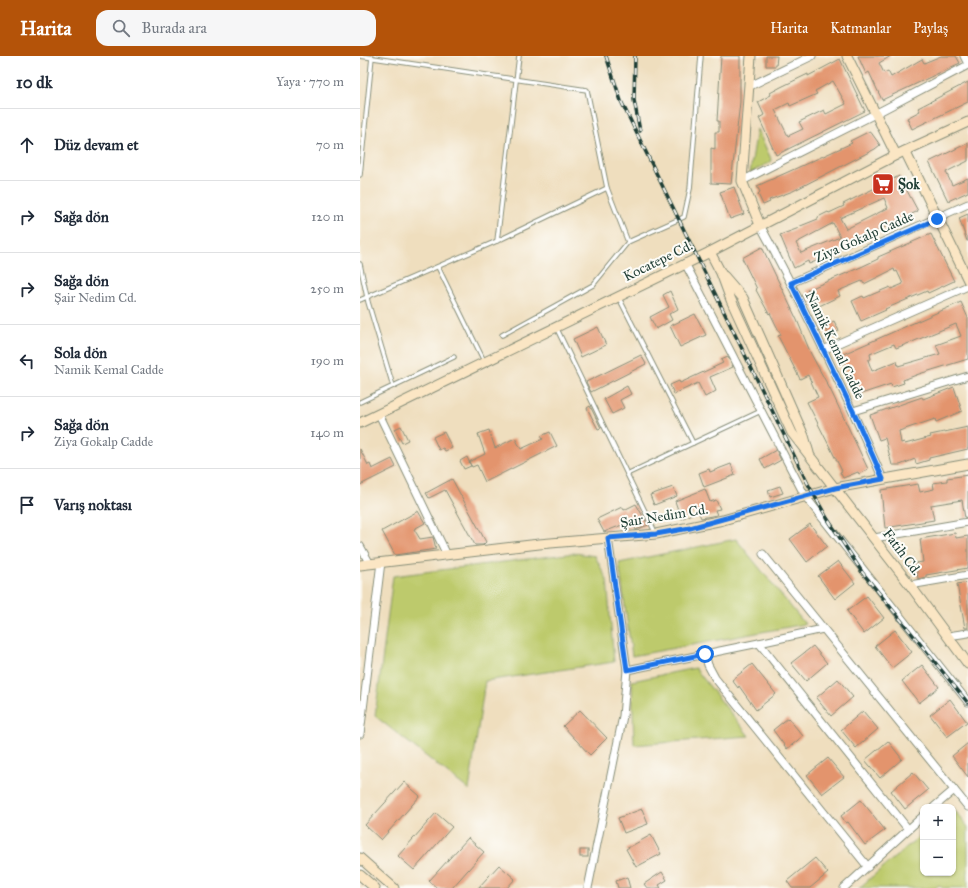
<!DOCTYPE html>
<html lang="tr">
<meta charset="utf-8">
<style>
body{margin:0;font-family:"IM FELL Great Primer",serif;background:#f6f6f7;color:#1f2937}
.controls{position:absolute;right:12px;bottom:12px;display:grid;overflow:hidden;border-radius:8px;box-shadow:0 1px 3px #0004}
.controls button{width:36px;height:36px;display:grid;place-items:center;padding:0;border:0;border-bottom:1px solid #e0e1e3;background:#fff;color:#1f2937;font:20px sans-serif}
.stop{position:absolute;width:12px;height:12px;margin:-9px;border:3px solid #1a73e8;border-radius:50%;background:#fff}
.stop.end{background:#1a73e8;border-color:#fff;box-shadow:0 1px 4px #0008}
.list{margin:0;padding:0;list-style:none}
h2{display:flex;justify-content:space-between;align-items:center;height:52px;margin:0;padding:0 16px;font-size:17px}
h2 small{font-size:13px;font-weight:400;color:#747a83}
.list li{display:grid;grid-template-columns:26px 1fr auto;gap:12px;align-items:center;box-sizing:border-box;height:72px;padding:0 16px;border-top:1px solid #e0e1e3}
.list b{display:block;font-size:15px;white-space:nowrap}
.list p{margin:0;font-size:13px;white-space:nowrap;color:#747a83}
.list em{font-size:13px;font-style:normal;color:#747a83}
.icon{flex:none;width:22px;height:22px;fill:none;stroke:currentColor;stroke-width:2;stroke-linecap:round;stroke-linejoin:round}
.map{position:relative;flex:none;width:608px;height:832px;overflow:hidden}
header{display:flex;align-items:center;gap:24px;box-sizing:border-box;height:56px;padding:0 20px;background:#b45309;color:#fff}
header strong{font-size:19px}
nav{display:flex;gap:22px;margin-inline-start:auto;font-size:14px}
.search{width:280px;height:36px;background:#f6f6f7;display:flex;align-items:center;gap:10px;box-sizing:border-box;padding:0 14px;border-radius:12px;color:#747a83;font-size:15px}
main{display:flex}
aside{flex:1;background:#fff}
.map>svg:first-child{display:block}
</style>
<header>
<strong>Harita</strong>
<div class="search"><svg class="icon" aria-label="search" viewBox="0 0 24 24"><circle cx="10" cy="10" r="6"/><path d="M15 15l6 6"/></svg>Burada ara</div>
<nav><a>Harita</a><a>Katmanlar</a><a>Paylaş</a></nav>
</header>
<main>
<aside>
<h2>10 dk<small>Yaya · 770 m</small></h2>
<ul class="list">
<li><svg class="icon" aria-label="ahead" viewBox="0 0 24 24"><path d="M12 20V5M6 11l6-6 6 6"/></svg><div><b>Düz devam et</b></div><em>70 m</em></li>
<li><svg class="icon" aria-label="right" viewBox="0 0 24 24"><path d="M7 20v-9h11M14 6l5 5-5 5"/></svg><div><b>Sağa dön</b></div><em>120 m</em></li>
<li><svg class="icon" aria-label="right" viewBox="0 0 24 24"><path d="M7 20v-9h11M14 6l5 5-5 5"/></svg><div><b>Sağa dön</b><p>Şair Nedim Cd.</p></div><em>250 m</em></li>
<li><svg class="icon" aria-label="left" viewBox="0 0 24 24"><path d="M17 20v-9H6M10 6l-5 5 5 5"/></svg><div><b>Sola dön</b><p>Namik Kemal Cadde</p></div><em>190 m</em></li>
<li><svg class="icon" aria-label="right" viewBox="0 0 24 24"><path d="M7 20v-9h11M14 6l5 5-5 5"/></svg><div><b>Sağa dön</b><p>Ziya Gokalp Cadde</p></div><em>140 m</em></li>
<li><svg class="icon" aria-label="arrive" viewBox="0 0 24 24"><path d="M6 21V4h12l-3 4 3 4H6"/></svg><div><b>Varış noktası</b></div></li>
</ul>
</aside>
<div class="map">
<svg width="608" height="832" viewBox="0 0 608 832">
<rect width="100%" height="100%" fill="#fdfcf7"/>
<filter id="ink" filterUnits="userSpaceOnUse"><feTurbulence type="fractalNoise" baseFrequency=".025" numOctaves="2"/><feDisplacementMap in="SourceGraphic" scale="8" xChannelSelector="R" yChannelSelector="G"/><feConvolveMatrix kernelMatrix="1 2 1 2 8 2 1 2 1" color-interpolation-filters="sRGB"/></filter>
<filter id="wash" filterUnits="userSpaceOnUse"><feTurbulence type="fractalNoise" baseFrequency=".012" numOctaves="4" result="noise"/><feDisplacementMap in="SourceGraphic" scale="16" xChannelSelector="R" yChannelSelector="G"/><feGaussianBlur stdDeviation="0.9" result="paint"/><feColorMatrix in="noise" values="0 0 0 0 0 0 0 0 0 0 0 0 0 0 0 0 0 1.4 0 .05"/><feComposite in="paint" operator="in"/></filter>
<g filter="url(#wash)">
<rect width="100%" height="100%" fill="#efdebe"/>
<g fill="#bdca6c" stroke="#6e8450">
<polygon points="397,73 412,105 390,117"/>
<polygon points="376,483 445,568 272,600 259,507"/>
<polygon points="215,497 235,500 247,524 254,606 125,625 109,734 15,660 33,520"/>
<polygon points="335,612 389,680 274,689 272,625"/>
<polygon points="593,752 608,771 608,832 582,832 579,829 575,832 499,832 563,777 563,817 593,817"/>
</g>
<g id="blocks">
<g fill="#e3946d" fill-rule="evenodd">
<polygon points="361,0 380,0 380,46 371,128 351,127 351,92 355,93 355,76 359,76 359,65 357,65"/>
<polygon points="406,0 417,0 416,10 406,10"/>
<polygon points="498,0 531,0 519,7 524,17 528,15 531,21 562,3 564,7 581,0 596,0 600,7 522,44 509,16 506,18"/>
<path d="M480 3 505 55 416 99 399 62 404 59 398 46 411 39 410 37 421 31 448 18V20ZM473 25 486 48 466 58 464 54 439 66 443 73 428 80 415 54 429 47 430 50 457 38 455 35Z"/>
<polygon points="608,26 608,46 552,73 547,62 560,55 558,52"/>
<polygon points="510,75 520,89 515,93 433,135 409,144 410,146 403,149 398,138 400,136 397,130 492,87 490,85"/>
<polygon points="608,87 608,105 586,116 592,129 608,122 608,136 588,145 569,106"/>
<path d="M539 120 558 155 461 203 449 208 448 205 434 212 420 179 439 172 438 171 458 163V161L468 156 469 157 484 150 483 148ZM524 142 528 152 486 173 480 162ZM473 167 480 181 441 197 436 187Z"/>
<polygon points="374,131 384,158 370,163 360,136"/>
<polygon points="608,158 608,185 607,185 599,162"/>
<polygon points="571,178 594,225 568,237 567,235 525,253 526,254 501,265 492,245 503,240 504,242 530,231 531,233 543,228 537,215 535,216 534,213 504,228 502,225 478,235 480,240 455,252 447,234 501,211 518,203 518,201"/>
<polygon points="402,191 437,264 451,298 471,335 508,413 499,418 498,416 483,422 480,416 482,415 447,346 458,341 448,319 440,323 418,280 421,279 410,257 409,258 396,234 397,233 382,202"/>
<polygon points="310,235 318,253 309,258 312,264 296,273 290,261 309,251 303,239"/>
<path d="M601 246 608 262V303L559 318 543 324 544 327 532 331 531 328 498 339 490 314 487 315 481 299ZM596 268 601 280 576 289 580 298 538 310 537 305 512 315 508 304 511 303 510 298 534 288 536 292 552 286Z"/>
<polygon points="335,258 346,279 320,291 310,270"/>
<polygon points="474,265 479,275 469,280 464,270"/>
<polygon points="238,271 246,289 221,301 213,283"/>
<polygon points="281,299 286,308 231,336 226,326"/>
<polygon points="368,301 373,311 350,321 356,335 345,341 338,327 314,338 310,329 319,325 320,327 363,307 361,304"/>
<polygon points="267,330 271,338 260,344 264,352 252,358 244,343"/>
<polygon points="594,331 602,355 576,366 575,363 539,375 541,387 544,386 545,388 571,381 570,379 608,371 608,393 569,402 569,404 556,408 555,403 540,409 532,409 525,382 519,384 510,359 562,341 563,343"/>
<polygon points="230,350 241,372 238,373 227,352"/>
<polygon points="41,370 48,384 42,387 35,373"/>
<polygon points="129,374 135,392 155,382 161,393 183,383 181,380 190,376 197,390 125,426 117,409 112,411 109,406 125,398 118,378"/>
<polygon points="84,376 92,392 85,395 83,392 79,394 73,381"/>
<polygon points="0,393 8,409 10,408 12,413 32,403 36,411 0,429"/>
<polygon points="416,394 421,404 405,413 400,403"/>
<polygon points="107,401 111,410 104,413 100,405"/>
<polygon points="371,408 375,419 344,431 339,417 349,413 350,416"/>
<polygon points="608,419 608,461 605,462 602,444 571,449 574,464 525,472 521,434 558,428 560,436 574,433 573,427 587,425 587,422"/>
<polygon points="92,423 126,486 123,489 115,489 85,434 69,442 66,437"/>
<polygon points="420,430 423,437 410,441 408,434"/>
<polygon points="313,431 317,440 294,449 290,439"/>
<polygon points="345,433 350,446 356,444 360,453 355,454 357,459 341,462 338,455 321,463 315,445"/>
<polygon points="276,448 288,469 276,474 274,470 265,475 262,469 244,476 237,463 262,451 264,454"/>
<polygon points="58,455 65,467 54,473 60,483 73,481 76,493 35,499 22,475"/>
<polygon points="450,468 467,490 447,506 430,483"/>
<polygon points="595,477 596,482 608,480 608,512 566,519 566,521 558,523 556,507 563,506 560,483"/>
<polygon points="478,505 495,527 475,543 458,520"/>
<polygon points="608,526 608,572 605,572 597,528"/>
<polygon points="507,540 524,562 504,578 487,555"/>
<polygon points="535,574 552,596 532,612 515,590"/>
<polygon points="453,590 467,607 446,625 431,607"/>
<polygon points="392,608 416,638 396,654 379,630 378,632 372,624"/>
<polygon points="562,609 579,631 559,647 542,625"/>
<polygon points="478,623 493,641 471,660 456,642"/>
<polygon points="590,643 607,666 587,681 570,659"/>
<polygon points="220,654 247,682 230,699 203,670"/>
<polygon points="503,655 518,673 496,692 481,674"/>
<polygon points="428,662 443,680 427,693 413,674"/>
<polygon points="528,685 542,703 520,722 505,704"/>
<polygon points="608,687 608,721 592,700"/>
<polygon points="468,702 484,721 462,738 447,719"/>
<polygon points="553,716 568,734 545,753 531,735"/>
<polygon points="44,726 60,740 21,784 5,769"/>
<polygon points="501,744 525,774 505,789 488,766 486,767 481,760"/>
<polygon points="282,753 288,768 264,777 258,762"/>
<polygon points="76,757 92,771 54,814 38,800"/>
<polygon points="291,779 301,798 276,811 266,793"/>
<polygon points="108,782 124,796 92,832 77,832 69,825"/>
<rect x="220" y="794" width="8" height="7"/>
<polygon points="455,802 468,817 450,832 432,832 427,825"/>
<polygon points="139,809 155,823 147,832 118,832"/>
<polygon points="302,816 307,824 299,829 301,832 287,832 284,828"/>
<polygon points="267,821 270,832 258,832 256,825"/>
</g>
</g>
</g>
<g filter="url(#ink)">
<use href="#blocks" fill-opacity="0" stroke="#878e79" stroke-width="1"/>
<g fill="none" stroke-linecap="round" stroke-linejoin="round">
<g stroke="#878e79" stroke-width="5.5">
<g id="lane">
<polyline points="0,0 227,34 247,132 268,186"/>
<polyline points="0,119 12,1"/>
<polyline points="137,185 159,0"/>
<polyline points="0,208 8,246 33,330"/>
<polyline points="78,211 124,305"/>
<polyline points="259,242 333,387"/>
<polyline points="0,244 137,185 247,132"/>
<polyline points="197,273 296,478"/>
<polyline points="142,279 233,229 268,186 324,161 330,133 341,0"/>
<polyline points="0,346 94,301"/>
<polyline points="267,418 401,355"/>
</g>
</g>
<g stroke="#878e79" stroke-width="9">
<g id="street">
<polyline points="604,0 608,8"/>
<polyline points="390,30 452,0"/>
<polyline points="382,125 515,58 608,9"/>
<path d="M400 169C445 252 485 337 523 423"/>
<polyline points="325,207 445,440 608,646"/>
<polyline points="431,227 608,148"/>
<polyline points="463,294 608,230"/>
<polyline points="493,355 608,320"/>
<polyline points="19,358 87,499"/>
<polyline points="248,482 267,614"/>
<polyline points="514,482 608,466"/>
<polyline points="0,490 10,508"/>
<polyline points="403,498 608,751"/>
<polyline points="550,529 608,519"/>
<polyline points="463,573 399,587 548,773"/>
<polyline points="588,580 608,577"/>
<polyline points="345,598 348,609 355,622 508,811"/>
<polyline points="0,678 21,506"/>
<polyline points="574,751 594,734"/>
<polyline points="228,832 263,660 267,614 399,587"/>
<polyline points="484,832 563,760"/>
</g>
</g>
<g stroke="#878e79" stroke-width="11">
<g id="secondary">
<polyline points="391,0 382,125 400,169"/>
<polyline points="487,0 536,99"/>
<polyline points="545,95 608,224"/>
<polyline points="350,196 361,217 371,244 432,377 550,529 608,608"/>
<polyline points="364,220 383,242 444,380 449,397"/>
<polyline points="0,367 350,196 536,99 608,66"/>
<polyline points="0,509 179,488 296,478 363,464 475,432 608,408"/>
<polyline points="0,802 34,832"/>
<polyline points="0,819 15,832"/>
</g>
</g>
<use href="#lane" stroke="#fff" stroke-width="3.5"/>
<use href="#street" stroke="#fff" stroke-width="7"/>
<use href="#secondary" stroke="#fbe6c4" stroke-width="9"/>
<g stroke="#1f3d34" stroke-width="3.5">
<g id="rail">
<polyline points="246,0 261,45 448,428 467,462 502,516 608,647"/>
<polyline points="275,0 274,44 280,75"/>
</g>
</g>
<use href="#rail" stroke="#fdfcf7" stroke-width="2" stroke-dasharray="6" stroke-linecap="butt"/>
</g>
</g>
<g fill="none" stroke-linecap="round" stroke-linejoin="round" filter="url(#ink)">
<polyline stroke="#1a73e8" stroke-width="5" points="345,598 267,614 248,482 296,478 330,472 475,432 523,423 493,355 431,227 577,163"/>
</g>
<defs>
<g id="supermarket-square" transform="scale(1.15)"><rect x="-9" y="-9" width="18" height="18" rx="4" fill="#c8321e" stroke="#fdfcf7"/><path d="M-6-5.5h2.5l.6 2H6L4.5 2H-2.5L-4.4-4H-6ZM-1.5 3.2a1.3 1.3 0 1 0 .1 0ZM3 3.2a1.3 1.3 0 1 0 .1 0Z" fill="#fff"/></g>
</defs>
<g fill-rule="evenodd">
<use href="#supermarket-square" x="523" y="128"/>
</g>
<g text-anchor="middle" dominant-baseline="central" stroke-width="4" stroke-linejoin="round" paint-order="stroke">
<g font-size="14" font-weight="bold" fill="#1f3d34" stroke="#fdfcf7" text-anchor="start">
<text x="538" y="128">Şok</text>
</g>
<g font-size="14" fill="#1f3d34" stroke="#fdfcf7">
<text transform="translate(504 181) rotate(-24)">Ziya Gokalp Cadde</text>
<text transform="translate(298 205) rotate(-26)">Kocatepe Cd.</text>
<text transform="translate(475 289) rotate(64)">Namik Kemal Cadde</text>
<text transform="translate(304 460) rotate(-9)">Şair Nedim Cd.</text>
<text transform="translate(542 496) rotate(53)">Fatih Cd.</text>
</g>
</g>
</svg>
<div class="controls">
<button>+</button>
<button>−</button>
</div>
<div class="stop" style="left:345px;top:598px"></div>
<div class="stop end" style="left:577px;top:163px"></div>
</div>
</main>
